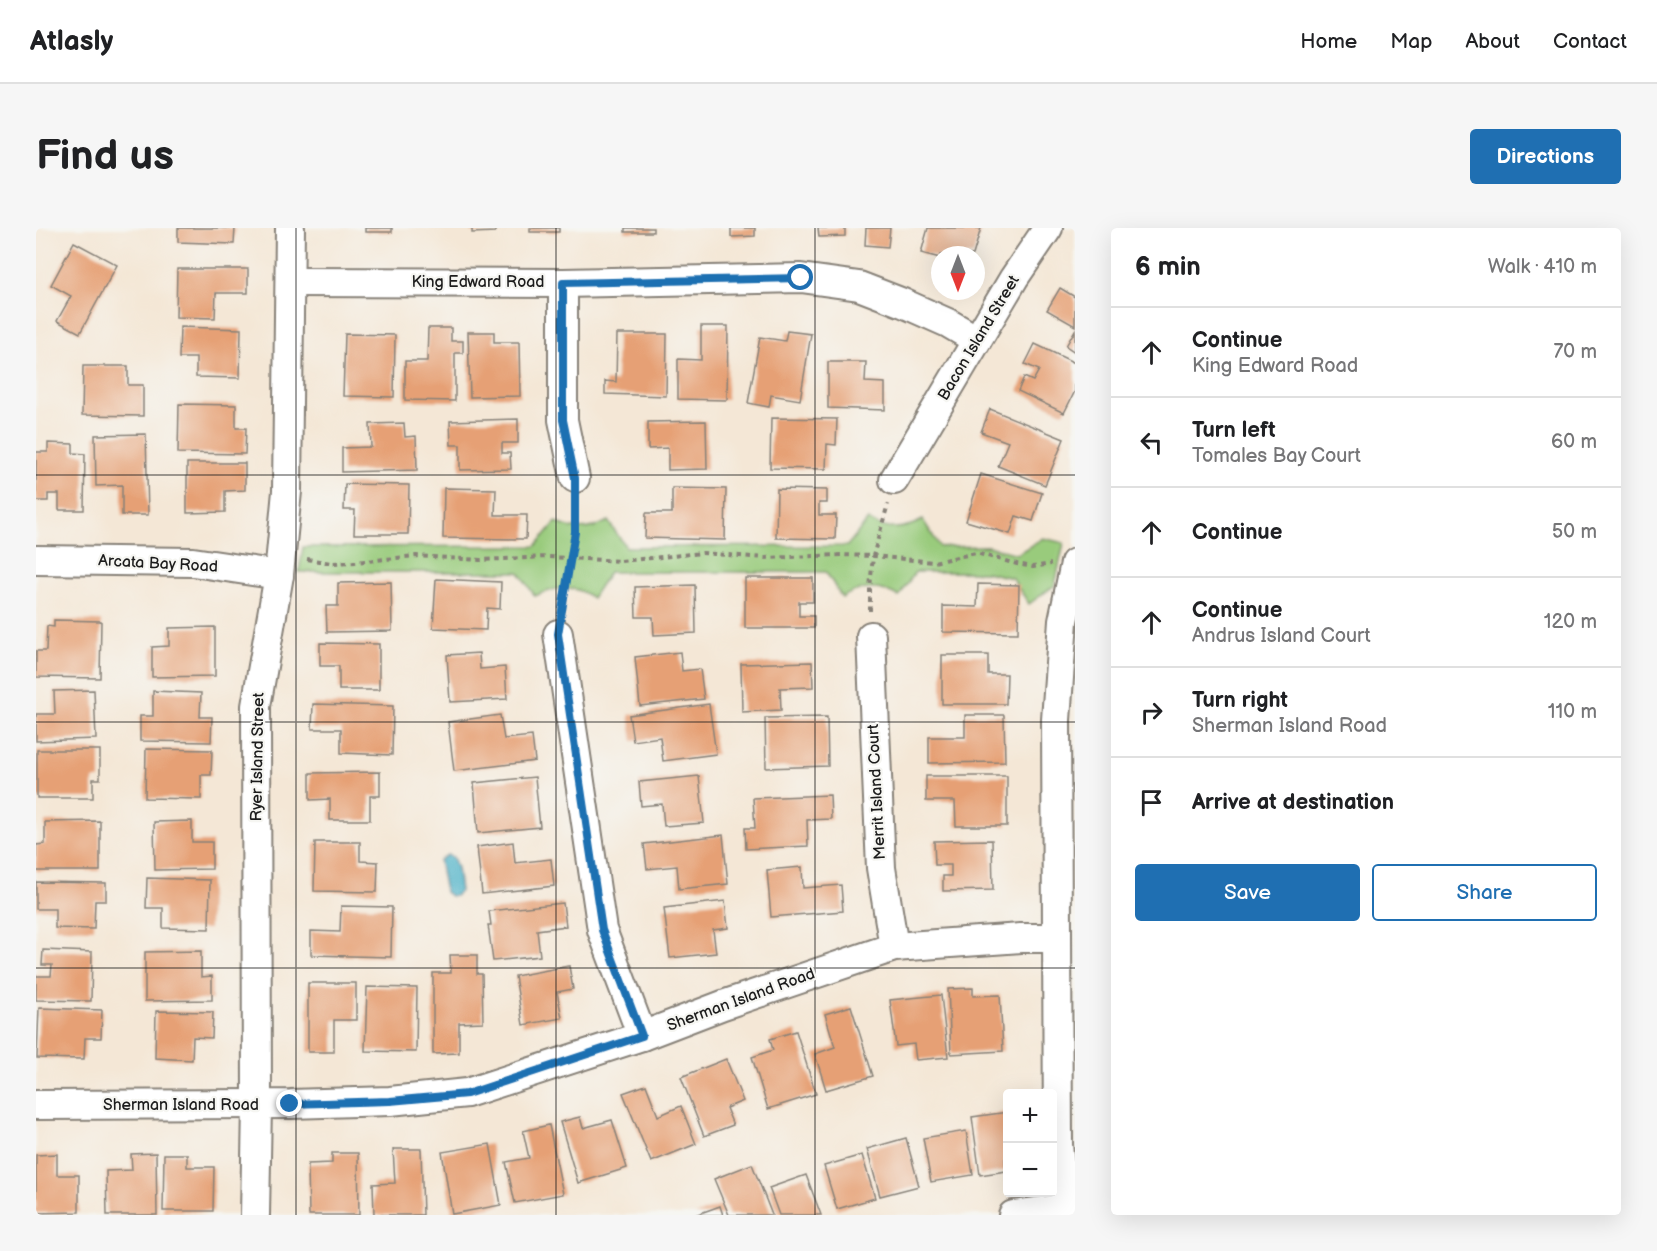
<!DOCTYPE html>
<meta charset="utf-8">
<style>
body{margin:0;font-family:"Balsamiq Sans",sans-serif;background:#f6f6f6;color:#202124}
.controls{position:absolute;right:18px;bottom:18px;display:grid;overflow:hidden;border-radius:6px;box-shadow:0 6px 24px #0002}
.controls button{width:54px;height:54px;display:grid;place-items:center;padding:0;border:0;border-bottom:2px solid #e0e0e0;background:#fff;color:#202124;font:30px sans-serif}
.compass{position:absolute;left:895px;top:18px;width:54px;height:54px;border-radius:50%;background:#fff;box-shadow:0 6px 24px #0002;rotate:180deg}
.stop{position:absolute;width:18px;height:18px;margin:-14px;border:4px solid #1f6fb2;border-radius:50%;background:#fff}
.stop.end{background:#1f6fb2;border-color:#fff;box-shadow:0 2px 6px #0008}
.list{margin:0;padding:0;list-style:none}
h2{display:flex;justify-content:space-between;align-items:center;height:78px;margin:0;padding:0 24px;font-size:26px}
h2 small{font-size:20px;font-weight:400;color:#757577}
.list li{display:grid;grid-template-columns:39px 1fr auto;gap:18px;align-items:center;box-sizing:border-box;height:90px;padding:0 24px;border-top:2px solid #e0e0e0}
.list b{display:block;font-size:22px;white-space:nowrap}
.list p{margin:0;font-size:20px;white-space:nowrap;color:#757577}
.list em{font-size:20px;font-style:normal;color:#757577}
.actions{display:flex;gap:12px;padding:18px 24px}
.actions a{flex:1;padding:14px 0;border:2px solid #1f6fb2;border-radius:6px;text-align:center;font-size:21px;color:#1f6fb2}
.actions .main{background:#1f6fb2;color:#fff}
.icon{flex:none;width:33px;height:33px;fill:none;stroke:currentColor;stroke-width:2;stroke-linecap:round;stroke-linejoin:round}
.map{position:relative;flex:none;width:1039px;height:987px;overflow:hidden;border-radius:6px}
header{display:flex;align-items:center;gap:36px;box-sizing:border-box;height:84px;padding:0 30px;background:#fff;border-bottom:2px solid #e0e0e0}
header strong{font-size:28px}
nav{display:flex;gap:33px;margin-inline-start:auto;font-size:21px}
.intro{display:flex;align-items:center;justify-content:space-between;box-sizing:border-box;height:144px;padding:0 36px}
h1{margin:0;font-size:42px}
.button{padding:15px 27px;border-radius:6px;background:#1f6fb2;color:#fff;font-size:21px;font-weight:700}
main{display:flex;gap:36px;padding:0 36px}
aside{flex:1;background:#fff;border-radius:6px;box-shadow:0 6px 24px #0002}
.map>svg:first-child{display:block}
</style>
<header>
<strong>Atlasly</strong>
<nav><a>Home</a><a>Map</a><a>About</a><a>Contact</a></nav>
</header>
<div class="intro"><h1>Find us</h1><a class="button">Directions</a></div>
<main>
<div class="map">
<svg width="1039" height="987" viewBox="0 0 1039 987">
<rect width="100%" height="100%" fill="#f6f6f2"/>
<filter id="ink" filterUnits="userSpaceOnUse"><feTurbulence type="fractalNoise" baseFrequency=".0167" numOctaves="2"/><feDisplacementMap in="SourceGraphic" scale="12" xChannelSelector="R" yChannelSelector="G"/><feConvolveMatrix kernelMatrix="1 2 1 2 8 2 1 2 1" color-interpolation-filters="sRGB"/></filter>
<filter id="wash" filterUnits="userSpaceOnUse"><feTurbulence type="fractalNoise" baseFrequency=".008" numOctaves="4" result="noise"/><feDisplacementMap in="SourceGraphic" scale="24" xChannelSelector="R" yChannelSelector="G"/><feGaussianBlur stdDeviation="1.35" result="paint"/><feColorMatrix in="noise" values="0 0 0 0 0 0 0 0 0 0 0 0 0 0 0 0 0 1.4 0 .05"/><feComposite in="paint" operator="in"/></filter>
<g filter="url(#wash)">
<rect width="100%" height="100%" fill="#f4e7d6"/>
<path fill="#99cb7c" stroke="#5a744c" stroke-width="1.5" d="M832 292C850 304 868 302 887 292L904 319 952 318 981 326 1007 310 1028 315 1019 357 993 376 976 350 950 344H879L863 369C845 358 823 358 806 370L790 344H573L556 370C539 356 517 359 499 368L483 344H263L267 319 500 318 520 294C537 303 555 303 572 293L590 319 811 318Z"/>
<polygon fill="#47afc6" stroke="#326671" stroke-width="1.5" points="411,627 417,629 421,640 424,663 419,668 414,668 409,664 403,632"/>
<g id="blocks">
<g fill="#e6a075">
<polygon points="142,0 199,0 198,16 142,14"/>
<rect x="329" y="0" width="27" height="4"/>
<polygon points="436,0 459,0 459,4 436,5"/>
<rect x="494" y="0" width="29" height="4"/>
<rect x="589" y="0" width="28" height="4"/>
<polygon points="695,0 719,0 719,8 695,9"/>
<polygon points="782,0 809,0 809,8 783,9"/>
<polygon points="830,0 854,0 852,19 829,17"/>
<polygon points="892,0 945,0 937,27 904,27 904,30 885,25"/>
<polygon points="38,14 81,37 44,105 21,93 35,68 15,57"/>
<polygon points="141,41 212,41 212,65 180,65 179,90 140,89"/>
<polygon points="1024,60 1039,69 1039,98 1011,82"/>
<polygon points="665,98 692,98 691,172 642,171 642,131 665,132"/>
<polygon points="144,99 205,101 204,150 160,149 160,130 143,130"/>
<polygon points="392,100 415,100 415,113 427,113 427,125 419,125 419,173 369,172 369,133 391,133"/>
<polygon points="1039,102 1039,124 1030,118"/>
<polygon points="751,103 775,106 764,172 735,167 733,179 712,175 724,109 749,113"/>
<polygon points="432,104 458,104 458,114 483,114 484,168 434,169"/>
<polygon points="309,106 359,107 358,169 307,168"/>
<polygon points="581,106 631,106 630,168 569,166 569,153 580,154"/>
<polygon points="999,116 1039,135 1039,163 1028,185 982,163 988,149 997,153 1003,142 989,136"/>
<polygon points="792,134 830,134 829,154 849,155 849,182 792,180"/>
<polygon points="47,138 92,138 92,157 107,157 107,188 46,187"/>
<polygon points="143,176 200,177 200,200 210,200 209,226 142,225"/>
<polygon points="954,181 1028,211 1009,257 962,238 972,214 945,204"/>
<polygon points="735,190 801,191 800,217 791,216 790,241 734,240"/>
<polygon points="482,191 482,215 466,215 466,225 474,225 475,241 424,242 424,217 415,217 414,193"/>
<polygon points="670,193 671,241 632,242 632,220 612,221 612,194"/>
<polygon points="368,195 369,209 380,208 381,242 306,244 306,220 335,219 334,196"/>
<polygon points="110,206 112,287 86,287 86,257 60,258 59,207"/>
<polygon points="12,215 37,216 37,225 49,226 48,282 23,282 23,266 12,266 12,273 0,273 0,224 12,224"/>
<polygon points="151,235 209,235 209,262 189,263 189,284 151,285"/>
<polygon points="945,246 1006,265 997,293 980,288 974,306 930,293"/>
<polygon points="309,256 373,257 372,306 318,306 319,282 308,282"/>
<polygon points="408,260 460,261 459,287 491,287 490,311 407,310"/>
<polygon points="636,260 690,261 689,312 609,310 610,285 636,285"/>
<polygon points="741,261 791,262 791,275 783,275 783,287 800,287 799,311 740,310"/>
<polygon points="709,350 777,350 777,374 763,374 763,388 778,388 778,400 709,400"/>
<polygon points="400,351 465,354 464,381 451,380 450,402 397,400"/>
<polygon points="355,354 356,403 291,404 290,378 302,378 302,355"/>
<polygon points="942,356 983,357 982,405 907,404 907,378 941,379"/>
<polygon points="659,357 660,405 618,407 617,389 600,389 599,359"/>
<polygon points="18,392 65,393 64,450 0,449 0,423 10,423 11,398 18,399"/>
<polygon points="179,399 179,448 116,449 116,419 133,418 133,400"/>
<polygon points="284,415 343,416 343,462 303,462 303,438 284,438"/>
<polygon points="644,424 646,443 664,441 668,471 604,478 599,429"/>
<polygon points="443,425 444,441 469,439 471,471 414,474 411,427"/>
<polygon points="906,427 952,427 952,446 971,446 970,476 906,476"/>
<polygon points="776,434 777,459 744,460 745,482 706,484 705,436"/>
<polygon points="58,462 60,511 0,513 0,486 19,486 18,463"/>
<polygon points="117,463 165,465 164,489 176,489 175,514 104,513 104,488 117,488"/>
<polygon points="277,476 357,478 356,527 305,525 305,501 276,501"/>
<polygon points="673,476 680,526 627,533 624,509 597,513 593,487"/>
<polygon points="464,487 468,511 496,508 499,533 418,543 412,494"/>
<polygon points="929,487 968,487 969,534 893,535 893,509 929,509"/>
<polygon points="791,489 792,538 730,540 729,490"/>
<polygon points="110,521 176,522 175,547 165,547 165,571 109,570"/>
<polygon points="1,522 64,522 64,551 57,551 57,570 1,570"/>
<polygon points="344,544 344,568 334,568 334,592 294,592 294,571 274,572 274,545"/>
<polygon points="663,548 668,595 628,598 626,576 605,578 603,554"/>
<polygon points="890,548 971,548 971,598 920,598 919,573 890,573"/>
<polygon points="499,549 504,599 442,605 438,555"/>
<polygon points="794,567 795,591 771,592 772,618 710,621 709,600 719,600 717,570"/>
<polygon points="64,593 64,643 0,643 0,617 9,616 9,594"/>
<polygon points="156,593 156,614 176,614 176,641 119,642 118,594"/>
<polygon points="687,607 692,656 643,661 641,638 611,641 608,616"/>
<polygon points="956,612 957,662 907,663 907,648 915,648 915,637 899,637 898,613"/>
<polygon points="279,614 324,614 324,633 342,634 341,664 278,663"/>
<polygon points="477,614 479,635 515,631 518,658 446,666 441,619"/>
<polygon points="766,639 767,660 805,657 807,683 735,689 731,642"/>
<polygon points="111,650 174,652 173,701 127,700 127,680 110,680"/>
<polygon points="0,654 70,655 70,673 59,673 58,701 19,700 19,681 0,681"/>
<polygon points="689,673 692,700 677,702 680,725 634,730 628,680"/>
<polygon points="527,675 530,698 501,702 504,728 457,733 452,697 455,697 453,683"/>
<polygon points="305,678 356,679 355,729 275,727 275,703 304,704"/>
<polygon points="7,722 56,724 55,773 0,772 0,748 15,748 16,737 6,737"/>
<polygon points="165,723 165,749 176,748 176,772 109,773 109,724"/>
<polygon points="414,727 441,727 441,746 446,746 447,794 423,795 423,825 397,826 397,745 415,745"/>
<polygon points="533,738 537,761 521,764 526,790 487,797 479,748"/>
<polygon points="272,755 320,755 320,792 298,792 298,824 272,824"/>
<polygon points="331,759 381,760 380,824 329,823"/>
<polygon points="937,760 937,768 964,767 967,823 915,826 912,761"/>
<polygon points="905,767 912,829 880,832 878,816 860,818 854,772"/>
<polygon points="815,778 837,848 790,862 779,826 799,819 789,786"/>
<polygon points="3,780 66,782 65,810 49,810 48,831 1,830"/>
<polygon points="120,783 177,784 176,810 157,809 156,832 119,830"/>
<polygon points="760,803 780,866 732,881 716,829 737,822 734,811"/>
<polygon points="690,831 707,873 690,880 697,897 668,908 645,849"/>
<polygon points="610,857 622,888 645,878 660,916 615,934 587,865"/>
<polygon points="972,884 972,930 969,931 970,943 944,947 936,889"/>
<polygon points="544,889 547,900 576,892 591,940 542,955 524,894"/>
<polygon points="513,897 527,966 479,975 470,934 493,930 487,903"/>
<polygon points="930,903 937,947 895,954 887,910"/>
<polygon points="870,910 883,958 844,968 831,921"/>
<polygon points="454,916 465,977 416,986 406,924"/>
<polygon points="357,921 385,921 387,987 338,987 337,956 359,955"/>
<polygon points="120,925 121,987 71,987 70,943 96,942 95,926"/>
<polygon points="296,925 322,925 323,987 273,987 272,936 296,935"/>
<polygon points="21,926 21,947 43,947 43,984 0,985 0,927"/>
<polygon points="128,926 151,926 151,939 178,939 177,983 127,983"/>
<polygon points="826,927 839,970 801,981 788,938"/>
<polygon points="716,936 736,987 693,987 678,951"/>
<polygon points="770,947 785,987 743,987 733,960"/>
<polygon points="684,978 687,987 659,987"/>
</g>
</g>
</g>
<g filter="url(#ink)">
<use href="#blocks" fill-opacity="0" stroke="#888279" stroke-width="1.5"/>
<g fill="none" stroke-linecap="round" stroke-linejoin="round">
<g stroke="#888279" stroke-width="32">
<g id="minor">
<polyline points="254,54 527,55 765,50 823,58 867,75 912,95 941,112"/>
<polyline points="527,55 527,192 539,250"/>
<polyline points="858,252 978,50 1012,0"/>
<polyline points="0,332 157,334 243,347"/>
<polyline points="522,406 566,702 606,808"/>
<polyline points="835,408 845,640 858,719"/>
<polyline points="0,877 254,876 354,873 431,865 606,808 687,777 858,719 985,710 1020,710"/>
<polyline points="219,987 221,877 220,478 243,347 251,263 254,0"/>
<polyline points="977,987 1028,980"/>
<polyline points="1029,987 1022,917 1020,492 1027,393 1039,335"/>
</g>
</g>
<g stroke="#888279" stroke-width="4" stroke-dasharray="4.5 4.5" stroke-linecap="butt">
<polyline points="271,331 295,335 320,334 380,328 444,332 512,329 585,333 666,325 729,330 805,327 837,328 898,334 940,325 981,336 997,339 1015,336"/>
<polyline points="527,383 539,304 539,275"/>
<polyline points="834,383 834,360 837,328 852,276"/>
</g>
<use href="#minor" stroke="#fff" stroke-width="28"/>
</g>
</g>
<g fill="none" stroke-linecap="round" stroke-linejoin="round" filter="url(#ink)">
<polyline stroke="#1f6fb2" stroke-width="8" points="254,876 354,873 431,866 606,808 566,702 522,406 539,304 539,250 527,192 527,55 765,50"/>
</g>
<path fill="none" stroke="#1c1c1c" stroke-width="1.5" stroke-opacity="0.55" d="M260 0V987M520 0V987M779 0V987M0 247H1039M0 494H1039M0 740H1039"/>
<g text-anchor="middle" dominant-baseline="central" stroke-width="4.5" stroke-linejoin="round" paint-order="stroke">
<g font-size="16" fill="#1c1c1c" stroke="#f6f6f2">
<text x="442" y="54">King Edward Road</text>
<text transform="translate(943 110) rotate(-59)">Bacon Island Street</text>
<text transform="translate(122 336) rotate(3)">Arcata Bay Road</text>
<text transform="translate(222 529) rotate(-89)">Ryer Island Street</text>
<text transform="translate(841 564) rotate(-93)">Merrit Island Court</text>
<text transform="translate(705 772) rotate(-20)">Sherman Island Road</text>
<text x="145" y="877">Sherman Island Road</text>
</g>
</g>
</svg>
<div class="controls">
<button>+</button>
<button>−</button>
</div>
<svg class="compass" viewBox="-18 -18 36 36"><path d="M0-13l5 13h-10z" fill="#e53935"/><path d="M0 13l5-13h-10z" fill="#757577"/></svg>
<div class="stop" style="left:765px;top:50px"></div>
<div class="stop end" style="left:254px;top:876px"></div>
</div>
<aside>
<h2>6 min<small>Walk · 410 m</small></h2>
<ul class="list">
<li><svg class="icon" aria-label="ahead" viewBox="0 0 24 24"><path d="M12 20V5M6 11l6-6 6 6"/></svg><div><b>Continue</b><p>King Edward Road</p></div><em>70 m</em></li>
<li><svg class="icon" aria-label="left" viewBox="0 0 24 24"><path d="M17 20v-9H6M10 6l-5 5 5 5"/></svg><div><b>Turn left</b><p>Tomales Bay Court</p></div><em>60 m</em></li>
<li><svg class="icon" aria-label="ahead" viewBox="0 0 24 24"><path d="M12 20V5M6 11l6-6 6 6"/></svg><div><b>Continue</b></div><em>50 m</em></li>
<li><svg class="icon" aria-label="ahead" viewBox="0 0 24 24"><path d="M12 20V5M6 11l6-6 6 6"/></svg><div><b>Continue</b><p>Andrus Island Court</p></div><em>120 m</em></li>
<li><svg class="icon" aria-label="right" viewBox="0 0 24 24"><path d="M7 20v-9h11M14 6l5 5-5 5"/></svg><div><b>Turn right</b><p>Sherman Island Road</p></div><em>110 m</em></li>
<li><svg class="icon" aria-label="arrive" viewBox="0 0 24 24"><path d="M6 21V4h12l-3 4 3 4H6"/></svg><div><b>Arrive at destination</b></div></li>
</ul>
<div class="actions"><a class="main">Save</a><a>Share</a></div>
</aside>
</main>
